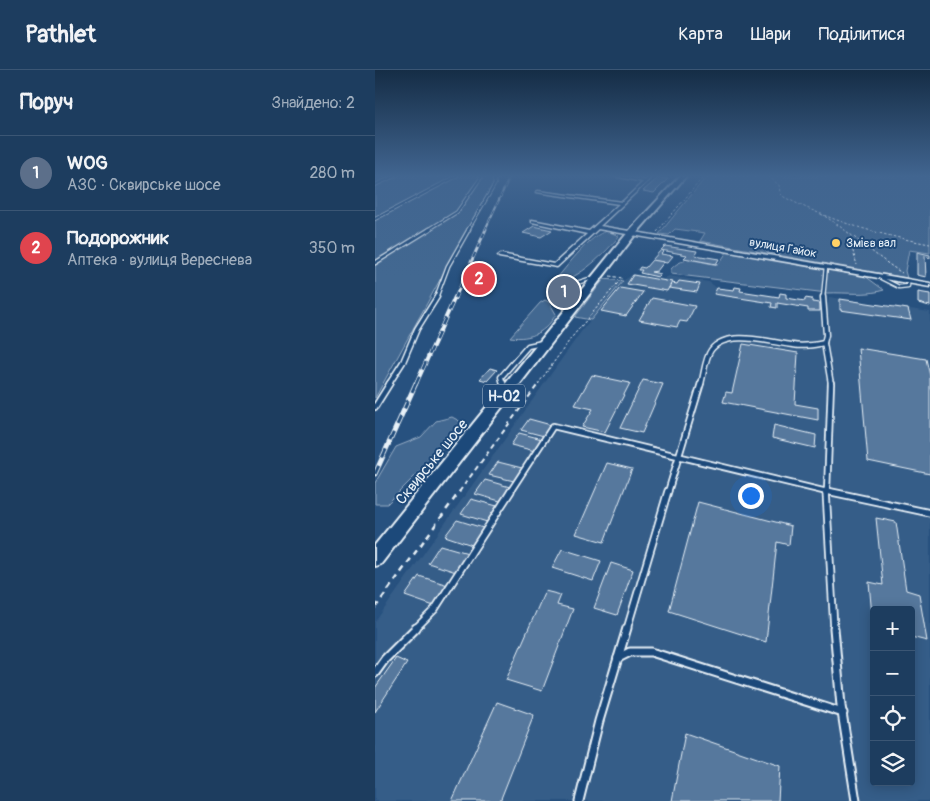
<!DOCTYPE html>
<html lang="uk">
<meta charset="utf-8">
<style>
body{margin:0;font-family:Pangolin,sans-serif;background:#2a4868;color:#f1f3f6}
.controls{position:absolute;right:15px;bottom:15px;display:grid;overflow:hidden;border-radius:5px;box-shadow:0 2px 12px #0003}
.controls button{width:45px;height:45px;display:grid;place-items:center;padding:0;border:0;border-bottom:1px solid #3b5674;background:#1d3d5f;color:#f1f3f6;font:25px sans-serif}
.you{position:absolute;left:375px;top:425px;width:18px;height:18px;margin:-12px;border:4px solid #fff;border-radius:50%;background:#1a73e8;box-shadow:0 0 0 8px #1a73e833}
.badge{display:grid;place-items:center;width:32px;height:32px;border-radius:50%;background:#ffd166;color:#fff;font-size:16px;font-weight:700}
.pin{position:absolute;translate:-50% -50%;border:2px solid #fff;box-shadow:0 1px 5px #0006}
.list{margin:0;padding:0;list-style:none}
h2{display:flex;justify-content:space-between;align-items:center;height:65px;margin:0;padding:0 20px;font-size:21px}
h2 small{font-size:16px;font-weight:400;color:#a0aebd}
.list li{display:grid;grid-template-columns:32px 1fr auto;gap:15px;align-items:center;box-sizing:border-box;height:75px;padding:0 20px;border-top:1px solid #3b5674}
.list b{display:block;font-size:19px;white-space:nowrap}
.list p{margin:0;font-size:16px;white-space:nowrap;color:#a0aebd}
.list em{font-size:16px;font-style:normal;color:#a0aebd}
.icon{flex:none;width:28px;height:28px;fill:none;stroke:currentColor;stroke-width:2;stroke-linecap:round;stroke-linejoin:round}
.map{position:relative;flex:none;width:555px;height:731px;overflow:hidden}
header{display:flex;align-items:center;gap:30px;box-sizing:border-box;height:70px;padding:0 25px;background:#1d3d5f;border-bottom:1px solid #3b5674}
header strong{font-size:24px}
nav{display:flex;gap:28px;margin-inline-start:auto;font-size:18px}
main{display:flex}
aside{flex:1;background:#1d3d5f}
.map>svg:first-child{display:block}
</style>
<header>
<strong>Pathlet</strong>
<nav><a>Карта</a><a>Шари</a><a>Поділитися</a></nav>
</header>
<main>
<aside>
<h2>Поруч<small>Знайдено: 2</small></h2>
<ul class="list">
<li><span class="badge" style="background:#5c6f8a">1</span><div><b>WOG</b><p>АЗС · Сквирське шосе</p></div><em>280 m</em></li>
<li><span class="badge" style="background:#e0444e">2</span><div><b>Подорожник</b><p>Аптека · вулиця Вереснева</p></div><em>350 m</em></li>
</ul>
</aside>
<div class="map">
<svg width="555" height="731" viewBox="0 0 555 731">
<rect width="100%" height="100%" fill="#27517f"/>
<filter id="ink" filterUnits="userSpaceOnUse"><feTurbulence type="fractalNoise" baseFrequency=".02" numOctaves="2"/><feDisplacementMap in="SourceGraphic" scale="10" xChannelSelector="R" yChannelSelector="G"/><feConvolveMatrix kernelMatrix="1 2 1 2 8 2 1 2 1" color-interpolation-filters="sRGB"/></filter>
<g filter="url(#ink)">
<path fill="#355d88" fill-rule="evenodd" d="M258 204 288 209 294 206 334 212 342 218 453 233 454 227 555 242V731H0V552L208 259 248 211ZM499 540H536V712H499Z"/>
<g fill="#436891" stroke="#96acc4">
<polygon points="0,106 122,106 0,328"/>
<polygon points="332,106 555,106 555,183 534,180 530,201 532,208 325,171 330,163 300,159 294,165 284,164"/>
<path d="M232 161 244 166C234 180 201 212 183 211L182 208C194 194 215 165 232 161Z"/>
<path d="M352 182 490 206 509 220C490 226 473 222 452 223L296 204V199C310 184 324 192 343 195Z"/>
<polygon points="229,209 248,211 216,250 200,247"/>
<path d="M170 230 174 232 181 244C171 262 156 270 135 267L165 233Z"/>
<polygon points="77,347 88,353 74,372 12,434 0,434 0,413 21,377 46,367 61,351"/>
</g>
<g fill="#57789d" stroke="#e8f1f8">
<polygon points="283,108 293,109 279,123 268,121"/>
<polygon points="159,156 177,160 166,167 148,163"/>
<polygon points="290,176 322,181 320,185 344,189 341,194 309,188 312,185 286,180"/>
<polygon points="286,180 289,181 286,184 298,186 292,193 277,190"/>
<polygon points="542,182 555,185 555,188 550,186 551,207 542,205"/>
<polygon points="277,190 289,192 282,201 276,202 286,204 283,207 265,203 267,200 263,200 265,197 270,198"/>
<polygon points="258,205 297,212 292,221 252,214"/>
<polygon points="304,211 325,214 322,222 294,218 297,213 302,214"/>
<polygon points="360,217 366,218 365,221 404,227 405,223 411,224 411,228 430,231 430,228 437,229 437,232 445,233 445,241 433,241 433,238 402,233 402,238 396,237 397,233 339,224 342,218 359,220"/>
<polygon points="245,218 268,222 251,246 226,241"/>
<polygon points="543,222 555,224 555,236 543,233"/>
<polygon points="277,228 320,236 312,252 305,251 302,257 264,250"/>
<polygon points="465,229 533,239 536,250 465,240"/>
<polygon points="368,274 423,283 420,334 443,338 443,350 348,332 351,322 357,323"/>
<polygon points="483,278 551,289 555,306 555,404 493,391"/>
<polygon points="115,298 122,300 112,311 105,309"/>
<polygon points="217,305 255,313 230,362 207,357 218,339 200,335"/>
<polygon points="268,310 288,314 267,363 245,358"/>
<polygon points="154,349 176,355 169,366 146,360"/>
<polygon points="399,355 441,365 440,378 397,368"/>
<polygon points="144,363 167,369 160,381 136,375"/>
<polygon points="123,392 147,398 139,411 114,405"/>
<polygon points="232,393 257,399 229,472 201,464"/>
<polygon points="110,410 135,417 125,431 100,424"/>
<polygon points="96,429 122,436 112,452 86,444"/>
<polygon points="323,432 416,456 414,475 402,472 391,572 294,541"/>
<polygon points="501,448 521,452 531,520 544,524 552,571 536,567 536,540 499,540 498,557 494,512 508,515"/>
<polygon points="82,450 108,458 97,475 70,466"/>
<polygon points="65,475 93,483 81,502 53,493"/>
<polygon points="187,479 226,491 218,511 177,498"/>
<polygon points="236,493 258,500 242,545 219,538"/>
<polygon points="44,506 73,515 59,536 30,526"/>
<polygon points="170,521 186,525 182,535 198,539 167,621 131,610"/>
<polygon points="21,588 32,593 0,642 0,618"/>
<polygon points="122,632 159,645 125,731 77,731"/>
<polygon points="310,663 405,696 403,731 297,731"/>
</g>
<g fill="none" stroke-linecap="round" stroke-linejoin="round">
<g stroke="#e8f1f8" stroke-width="4">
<g id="service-far5">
<polyline points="271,111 277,106"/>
<polyline points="0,115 20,106"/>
<polyline points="0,149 82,106"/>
<polyline points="53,160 82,142 107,106"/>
<polyline points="93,160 120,114 119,110 125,106"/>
</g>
</g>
<g stroke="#e8f1f8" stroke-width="5">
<g id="service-far4">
<polyline points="0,193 55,159"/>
<polyline points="502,206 524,217 533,216 533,211"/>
<polyline points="61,228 73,196 94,159"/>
<polyline points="186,228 195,215 221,207"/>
<polyline points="448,228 451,196"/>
</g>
</g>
<g stroke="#e8f1f8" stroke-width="7">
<g id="service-far3">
<polyline points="185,227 194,241"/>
<polyline points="449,273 456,314"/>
<polyline points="14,314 28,292 42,259 62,227"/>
<polyline points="128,314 126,307 153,276 167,273"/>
<path d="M326 314C329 304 330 288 336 280 352 258 397 273 418 275 429 277 439 275 449 273L451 265 448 227"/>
</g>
</g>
<g stroke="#e8f1f8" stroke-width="8">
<g id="service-far2">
<polyline points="128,313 130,321"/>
<polyline points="456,313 452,421 457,422"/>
<polyline points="0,337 15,313"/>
<polyline points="135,422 178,356 452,422"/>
<polyline points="293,422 326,313"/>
</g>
</g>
<g stroke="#e8f1f8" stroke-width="9">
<g id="service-far1">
<polyline points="451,421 459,559"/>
<polyline points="452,421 555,443"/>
<polyline points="40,559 60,539 136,421"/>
<polyline points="252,559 293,421"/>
</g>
</g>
<g stroke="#e8f1f8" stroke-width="11">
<g id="service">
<polyline points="459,558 466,636 481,731"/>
<polyline points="243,588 255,582 276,582 468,643"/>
<polyline points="0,603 10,589 41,558"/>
<polyline points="204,731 224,651 252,558"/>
</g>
</g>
<g stroke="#e8f1f8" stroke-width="3">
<polygon id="minor" points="239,106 248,106 273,111 225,156 555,213 555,217 223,159 182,197 124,187 123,186 126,184 179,194 212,164 157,152 157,150 214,161 244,134 161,122 163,121 247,132 268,112"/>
</g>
<g stroke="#e8f1f8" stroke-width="4">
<polygon id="primary" points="305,106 311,106 260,165 6,494 0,496 0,475 254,161"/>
</g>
<g stroke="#e8f1f8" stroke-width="1" stroke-dasharray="2.5 2" stroke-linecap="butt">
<path d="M393 106 404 115 405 123 409 127C455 151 504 165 555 174"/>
<path d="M446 144C475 161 498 185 527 203"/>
<polyline points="282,162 329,106"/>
<polyline points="474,168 482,195"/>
<polyline points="235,206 247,208"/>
<polyline points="163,314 197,267 247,208"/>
</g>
<polyline stroke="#e8f1f8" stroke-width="2" stroke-dasharray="5 4" stroke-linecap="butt" points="84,422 164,313"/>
<polyline stroke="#e8f1f8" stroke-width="2.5" stroke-dasharray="6 5" stroke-linecap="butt" points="0,538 85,421"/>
<use href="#service-far5" stroke="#1f4a7a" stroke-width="2"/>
<use href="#service-far4" stroke="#1f4a7a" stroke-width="2.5"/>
<use href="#service-far3" stroke="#1f4a7a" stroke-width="4"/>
<use href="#service-far2" stroke="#1f4a7a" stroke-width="4.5"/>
<use href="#service-far1" stroke="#1f4a7a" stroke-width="5.5"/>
<use href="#service" stroke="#1f4a7a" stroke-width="7"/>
<use href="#minor" fill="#1f4a7a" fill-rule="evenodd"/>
<use href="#primary" fill="#1f4a7a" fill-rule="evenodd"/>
<g stroke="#e8f1f8" stroke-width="2">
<polyline id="rail-far3" points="110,160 135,106"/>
</g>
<g stroke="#e8f1f8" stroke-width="3">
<polyline id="rail-far2" points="80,228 111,159"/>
</g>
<g stroke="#e8f1f8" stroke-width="4">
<polyline id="rail-far1" points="41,314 80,227"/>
</g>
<g stroke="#e8f1f8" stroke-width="5">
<polyline id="rail" points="0,404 41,313"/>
</g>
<use href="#rail-far3" stroke="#1f4a7a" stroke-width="1" stroke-dasharray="4.5" stroke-linecap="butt"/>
<use href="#rail-far2" stroke="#1f4a7a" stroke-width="2" stroke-dasharray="5.5" stroke-linecap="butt"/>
<use href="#rail-far1" stroke="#1f4a7a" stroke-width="2.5" stroke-dasharray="8" stroke-linecap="butt"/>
<use href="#rail" stroke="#1f4a7a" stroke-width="3" stroke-dasharray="9" stroke-linecap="butt"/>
</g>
</g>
<linearGradient id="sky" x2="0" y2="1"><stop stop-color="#152d46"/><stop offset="0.51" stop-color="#416590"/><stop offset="1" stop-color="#416590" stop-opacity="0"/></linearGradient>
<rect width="555" height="208" fill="url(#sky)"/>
<circle fill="#ffd166" stroke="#1f4a7a" stroke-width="2" cx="461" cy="173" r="5"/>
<g text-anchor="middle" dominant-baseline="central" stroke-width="4" stroke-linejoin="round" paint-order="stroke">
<g font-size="12" fill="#e8f1f8" stroke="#1f4a7a" text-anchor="start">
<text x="471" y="173">Змієв вал</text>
</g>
<g font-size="12" fill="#e8f1f8" stroke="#1f4a7a">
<text transform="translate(408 178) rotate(10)">вулиця Гайок</text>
</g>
<rect fill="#1f4a7a" stroke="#acbfd2" stroke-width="1" x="108" y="314.5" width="42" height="23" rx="4"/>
<g font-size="14" font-weight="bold" fill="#e8f1f8">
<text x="129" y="326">Н-02</text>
</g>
<g font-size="15" fill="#e8f1f8" stroke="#1f4a7a">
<text transform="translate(57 392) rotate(-51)">Сквирське шосе</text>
</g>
</g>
</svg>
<div class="controls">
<button>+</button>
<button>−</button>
<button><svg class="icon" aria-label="locate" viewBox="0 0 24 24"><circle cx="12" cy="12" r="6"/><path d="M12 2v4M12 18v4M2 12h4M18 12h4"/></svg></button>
<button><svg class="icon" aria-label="layers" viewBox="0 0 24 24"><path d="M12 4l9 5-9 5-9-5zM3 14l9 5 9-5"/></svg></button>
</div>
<div class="you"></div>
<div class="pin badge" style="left:189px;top:222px;background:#5c6f8a">1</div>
<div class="pin badge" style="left:104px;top:209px;background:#e0444e">2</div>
</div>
</main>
